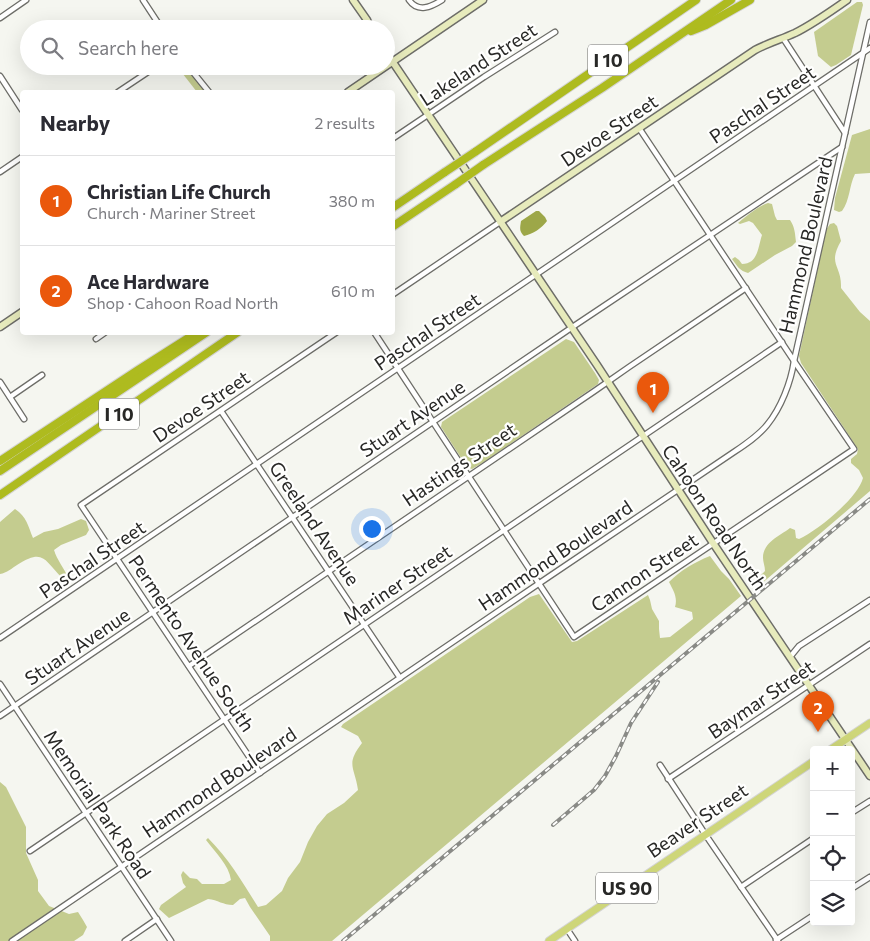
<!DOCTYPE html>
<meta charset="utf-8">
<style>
body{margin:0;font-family:Commissioner,sans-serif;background:#f2f2f3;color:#2b2b33}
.controls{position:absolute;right:15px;bottom:15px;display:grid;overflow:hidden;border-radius:5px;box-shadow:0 5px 20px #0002}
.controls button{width:45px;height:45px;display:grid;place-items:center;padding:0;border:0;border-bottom:1px solid #e1e1e2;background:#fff;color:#2b2b33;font:25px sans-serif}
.you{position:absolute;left:371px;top:528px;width:18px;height:18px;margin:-12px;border:4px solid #fff;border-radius:50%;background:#1a73e8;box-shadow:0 0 0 8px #1a73e833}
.badge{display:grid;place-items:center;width:32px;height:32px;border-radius:50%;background:#ea580c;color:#fff;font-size:16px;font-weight:700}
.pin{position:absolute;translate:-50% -41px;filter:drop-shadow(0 1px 2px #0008)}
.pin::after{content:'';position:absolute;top:26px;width:18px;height:15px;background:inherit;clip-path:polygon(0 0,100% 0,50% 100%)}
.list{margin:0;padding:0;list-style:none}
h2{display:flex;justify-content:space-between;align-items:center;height:65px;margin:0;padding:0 20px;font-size:21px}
h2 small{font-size:16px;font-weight:400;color:#7c7c81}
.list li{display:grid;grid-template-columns:32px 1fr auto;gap:15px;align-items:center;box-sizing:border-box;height:90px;padding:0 20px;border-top:1px solid #e1e1e2}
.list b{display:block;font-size:19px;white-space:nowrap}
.list p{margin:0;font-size:16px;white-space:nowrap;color:#7c7c81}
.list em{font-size:16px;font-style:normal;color:#7c7c81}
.icon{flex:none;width:28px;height:28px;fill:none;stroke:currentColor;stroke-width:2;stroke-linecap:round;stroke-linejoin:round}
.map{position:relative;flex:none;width:870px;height:941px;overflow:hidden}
.search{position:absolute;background:#fff;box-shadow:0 5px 20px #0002;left:20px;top:20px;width:375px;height:55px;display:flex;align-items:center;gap:12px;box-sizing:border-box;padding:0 18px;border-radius:28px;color:#7c7c81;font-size:19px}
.panel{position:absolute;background:#fff;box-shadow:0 5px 20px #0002;left:20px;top:90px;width:375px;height:245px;border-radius:5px}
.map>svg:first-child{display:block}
</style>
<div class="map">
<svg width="870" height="941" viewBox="0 0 870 941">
<rect width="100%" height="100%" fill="#f5f6f0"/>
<g fill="#c4cc8f">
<polygon points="857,2 862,2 863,5 851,55 836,65 831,67 818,56 814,32"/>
<polygon points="179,66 183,66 206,92 197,92 179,69"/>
<path d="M870 129V173L855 174C849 186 850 200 842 211L839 212 834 210 835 198 852 135Z"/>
<path d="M768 203 772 204 775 216 777 220H790C795 227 795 234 796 242L792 246 775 255 748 273C740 271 737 266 732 259L735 257 739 260 742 264C758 264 758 247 762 235L753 223 749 221 740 224 738 223C745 217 760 205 768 203Z"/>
<path d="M834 223 837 226 841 241C827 265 842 265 841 288L860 312 870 321V491L761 584 758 583 761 575 765 571C765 566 763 562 763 558 763 542 780 536 790 528L795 530 796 538 799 539C817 531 858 498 863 478L859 470 851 463V459L857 454 858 449 801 363 799 356 826 230 830 224Z"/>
<polygon points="566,339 574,342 595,373 599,380 598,384 484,462 472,469 467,467 441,427 442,422"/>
<path d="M15 509C27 517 28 526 33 538L44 532 58 529 81 519 86 521 89 530 86 535 61 545 54 550C57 560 64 568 68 577L62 578C44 560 44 548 17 565 12 568 7 573 0 574V522Z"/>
<path d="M710 556 721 571 729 579 741 596 332 941H270V936L250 907 245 898 240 899 233 905C223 905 218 900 208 899L169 918 159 909 161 905 186 887 183 883 181 875 183 871 190 878 197 879 202 884H224L231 880C229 865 215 852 206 840L208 838C229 859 243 883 258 907L266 905 282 891 288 878 300 862 308 842 317 826 327 814 344 803 358 790C355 767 345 765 362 743L358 736 341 727 343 724 530 597 539 594 572 642 577 641 648 595 650 600 652 609 659 621V629L660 638 670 637 693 619 692 612 675 607C678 597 673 590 669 582 681 570 695 562 710 556Z"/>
<polygon points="0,782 6,787 26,827 26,853 38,880 38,891 49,906 69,914 78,912 83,920 87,927 83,935 74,941 0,941"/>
</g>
<path fill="#9da748" d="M536 211H539L545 217 547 221C542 228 533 234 524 236 519 231 520 228 521 221Z"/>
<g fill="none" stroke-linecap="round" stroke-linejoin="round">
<g stroke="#6d6d68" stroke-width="7">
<g id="street">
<polyline points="143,0 162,29"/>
<path d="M409 0C418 13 431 7 442 0"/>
<polyline points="0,18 26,0"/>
<polyline points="783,38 845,133"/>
<polyline points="188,66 209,92"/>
<polyline points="0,76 22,110"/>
<polyline points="118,92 157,66"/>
<polyline points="392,139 484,77 555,32"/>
<polyline points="0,172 22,157"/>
<polyline points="392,295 500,222"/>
<polyline points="374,332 574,637 854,449 794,361 639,128"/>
<polyline points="96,339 106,332"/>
<polyline points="0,382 24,419"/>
<polyline points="10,397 42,375"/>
<polyline points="221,411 400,678"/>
<polyline points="0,638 870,48"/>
<polyline points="790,657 799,646 870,600"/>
<polyline points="189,666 596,390 629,367 746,288"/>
<polyline points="0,684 171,941"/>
<polyline points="0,716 571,328 842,147"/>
<polyline points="660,765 705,834 778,941"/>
<polyline points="260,773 81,505 337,332"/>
<polyline points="668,779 870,644"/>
<polyline points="851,813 870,801"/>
<polyline points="30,851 782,342"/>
<polyline points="741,887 814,838"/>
<polyline points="851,889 870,877"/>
<polyline points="567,929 575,941"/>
<polyline points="776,940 814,915"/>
<path d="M12 941 550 576 734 452C746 444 758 436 767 425 781 408 791 382 794 361L870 22"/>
<polyline points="125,941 157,919"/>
</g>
</g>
<g stroke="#6d6d68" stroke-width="9">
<g id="secondary">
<polyline points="353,0 367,20 371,29"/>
<polyline points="386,52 597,365 713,543 870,776"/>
<polyline points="348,92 483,0"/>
<path d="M500 222 755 50C768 43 782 39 795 33 813 24 830 12 847 0"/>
<polyline points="0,327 22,312"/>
</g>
</g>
<g stroke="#d4d4d4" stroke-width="9">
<g id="primary">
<polyline points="830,750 870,723"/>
<polyline points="549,941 814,761"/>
</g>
</g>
<g stroke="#d4d4d4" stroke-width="10">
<g id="highway">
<polyline points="691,31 706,25 750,0"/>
<polyline points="475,152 696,0"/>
<polyline points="483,165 602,88 731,0"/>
<polyline points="392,208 445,172"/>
<polyline points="392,227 456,184"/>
<polyline points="0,461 138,370 198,332"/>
<polyline points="0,471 207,332"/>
<polyline points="0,495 238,332"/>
</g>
</g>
<use href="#street" stroke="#fff" stroke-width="4.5"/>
<use href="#secondary" stroke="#e7ebbc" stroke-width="6"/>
<use href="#primary" stroke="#ced679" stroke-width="7"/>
<use href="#highway" stroke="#aebb1f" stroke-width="8"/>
<g stroke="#898a86" stroke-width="4">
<g id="rail">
<polyline points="553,825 594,790 605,776 616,756 631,723 658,682"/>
<polyline points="343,941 870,499"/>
</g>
</g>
<use href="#rail" stroke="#fffffe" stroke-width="2" stroke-dasharray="5.5" stroke-linecap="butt"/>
<g stroke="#d4d4d4" stroke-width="10" stroke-linecap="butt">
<g id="highway-bridge">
<polyline points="445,172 475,152"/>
<polyline points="456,184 483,165"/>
</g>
</g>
<use href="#highway-bridge" stroke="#aebb1f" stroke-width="8"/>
</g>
<g text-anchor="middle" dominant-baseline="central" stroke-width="4.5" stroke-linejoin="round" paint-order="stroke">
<g fill="#fffffe" stroke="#686867" stroke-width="1">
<rect x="588" y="44.5" width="40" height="31" rx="4"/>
<rect x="99" y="398.5" width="40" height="31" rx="4"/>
<rect x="596" y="872.5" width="62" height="31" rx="4"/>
</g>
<g font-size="18" font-weight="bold" fill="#282826">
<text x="608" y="60">I 10</text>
<text x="119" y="414">I 10</text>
<text x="627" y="888">US 90</text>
</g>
<g font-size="19" fill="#282826" stroke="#fffffe">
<text transform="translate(478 64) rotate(-33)">Lakeland Street</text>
<text transform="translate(762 104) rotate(-34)">Paschal Street</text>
<text transform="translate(609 130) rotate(-34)">Devoe Street</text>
<text transform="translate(805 245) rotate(-77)">Hammond Boulevard</text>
<text transform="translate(427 331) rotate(-34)">Paschal Street</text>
<text transform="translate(201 406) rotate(-34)">Devoe Street</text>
<text transform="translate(412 418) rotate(-34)">Stuart Avenue</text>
<text transform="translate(459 464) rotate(-34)">Hastings Street</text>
<text transform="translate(715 517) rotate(56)">Cahoon Road North</text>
<text transform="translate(315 523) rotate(56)">Greeland Avenue</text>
<text transform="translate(555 555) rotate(-34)">Hammond Boulevard</text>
<text transform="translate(92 559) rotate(-34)">Paschal Street</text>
<text transform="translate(644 572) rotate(-34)">Cannon Street</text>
<text transform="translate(397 584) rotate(-34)">Mariner Street</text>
<text transform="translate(192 643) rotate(56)">Permento Avenue South</text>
<text transform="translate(77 646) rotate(-34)">Stuart Avenue</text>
<text transform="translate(761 699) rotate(-34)">Baymar Street</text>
<text transform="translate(219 782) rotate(-34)">Hammond Boulevard</text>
<text transform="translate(98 804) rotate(56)">Memorial Park Road</text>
<text transform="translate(697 820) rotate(-34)">Beaver Street</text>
</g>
</g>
</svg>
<div class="controls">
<button>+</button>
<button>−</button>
<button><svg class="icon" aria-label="locate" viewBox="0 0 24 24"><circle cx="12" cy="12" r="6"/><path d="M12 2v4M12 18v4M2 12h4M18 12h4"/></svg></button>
<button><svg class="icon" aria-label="layers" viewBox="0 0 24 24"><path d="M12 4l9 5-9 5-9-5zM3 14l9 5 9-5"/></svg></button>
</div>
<div class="you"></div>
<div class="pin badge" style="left:653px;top:413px">1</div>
<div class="pin badge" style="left:818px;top:732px">2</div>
<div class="search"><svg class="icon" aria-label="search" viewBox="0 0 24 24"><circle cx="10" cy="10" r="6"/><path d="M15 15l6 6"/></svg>Search here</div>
<section class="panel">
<h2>Nearby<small>2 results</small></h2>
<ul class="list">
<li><span class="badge">1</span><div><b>Christian Life Church</b><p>Church · Mariner Street</p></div><em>380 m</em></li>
<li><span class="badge">2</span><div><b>Ace Hardware</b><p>Shop · Cahoon Road North</p></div><em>610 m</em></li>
</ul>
</section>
</div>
